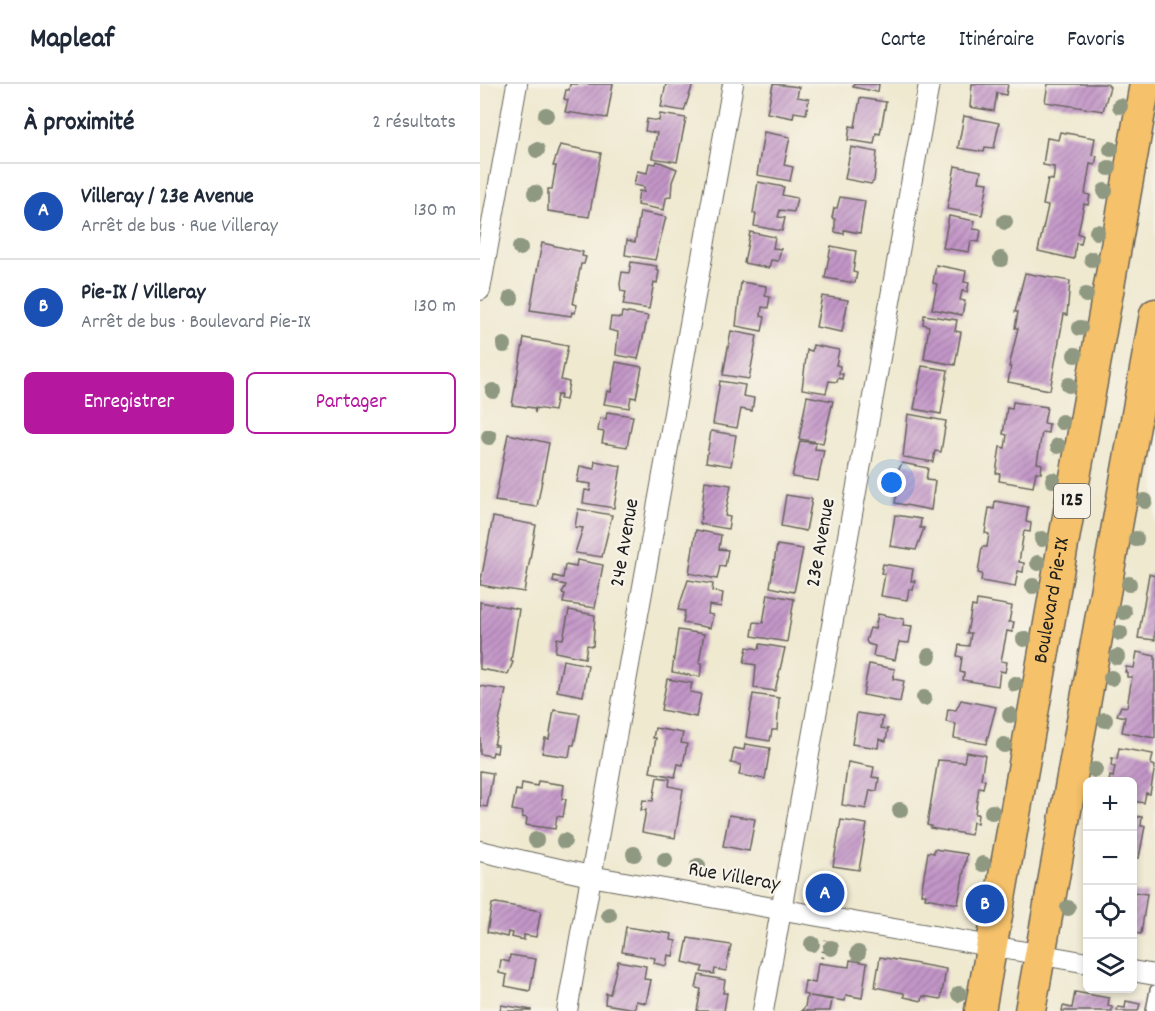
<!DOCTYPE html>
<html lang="fr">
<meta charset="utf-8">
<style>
body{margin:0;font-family:Dekko,sans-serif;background:#f2f2f3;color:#1f2937}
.controls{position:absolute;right:18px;bottom:18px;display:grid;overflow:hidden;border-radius:9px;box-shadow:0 3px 9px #0003}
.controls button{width:54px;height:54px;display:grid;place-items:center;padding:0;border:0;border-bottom:2px solid #e0e1e3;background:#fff;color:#1f2937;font:30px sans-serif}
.you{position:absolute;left:412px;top:399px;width:21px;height:21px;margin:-15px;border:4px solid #fff;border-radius:50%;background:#1a73e8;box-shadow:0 0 0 9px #1a73e833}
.badge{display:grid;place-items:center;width:39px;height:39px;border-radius:50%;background:#b5179e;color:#fff;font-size:20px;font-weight:700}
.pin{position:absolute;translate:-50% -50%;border:3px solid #fff;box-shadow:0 2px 6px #0006}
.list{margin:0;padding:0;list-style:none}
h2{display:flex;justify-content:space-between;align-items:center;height:78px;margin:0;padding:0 24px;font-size:26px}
h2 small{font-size:20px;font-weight:400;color:#747a83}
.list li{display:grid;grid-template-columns:39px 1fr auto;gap:18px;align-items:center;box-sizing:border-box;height:96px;padding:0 24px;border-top:2px solid #e0e1e3}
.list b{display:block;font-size:22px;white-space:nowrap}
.list p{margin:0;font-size:20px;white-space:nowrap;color:#747a83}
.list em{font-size:20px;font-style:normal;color:#747a83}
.actions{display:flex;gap:12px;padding:18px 24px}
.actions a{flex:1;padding:14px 0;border:2px solid #b5179e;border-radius:9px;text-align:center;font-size:21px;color:#b5179e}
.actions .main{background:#b5179e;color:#fff}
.icon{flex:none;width:33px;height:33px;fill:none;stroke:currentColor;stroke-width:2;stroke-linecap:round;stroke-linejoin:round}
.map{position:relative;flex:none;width:675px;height:927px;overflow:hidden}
header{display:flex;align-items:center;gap:36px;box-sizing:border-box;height:84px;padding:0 30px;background:#fff;border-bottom:2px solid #e0e1e3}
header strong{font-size:28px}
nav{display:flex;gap:33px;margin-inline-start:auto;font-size:21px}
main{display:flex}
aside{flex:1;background:#fff}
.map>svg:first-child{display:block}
</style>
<header>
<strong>Mapleaf</strong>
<nav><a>Carte</a><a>Itinéraire</a><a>Favoris</a></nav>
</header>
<main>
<aside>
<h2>À proximité<small>2 résultats</small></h2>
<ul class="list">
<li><span class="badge" style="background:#1a4fb4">A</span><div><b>Villeray / 23e Avenue</b><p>Arrêt de bus · Rue Villeray</p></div><em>130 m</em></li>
<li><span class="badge" style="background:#1a4fb4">B</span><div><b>Pie-IX / Villeray</b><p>Arrêt de bus · Boulevard Pie-IX</p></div><em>130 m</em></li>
</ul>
<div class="actions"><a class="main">Enregistrer</a><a>Partager</a></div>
</aside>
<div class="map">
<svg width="675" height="927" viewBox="0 0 675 927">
<defs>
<pattern id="building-hatch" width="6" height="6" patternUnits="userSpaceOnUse" patternTransform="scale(1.5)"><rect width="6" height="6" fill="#c396c8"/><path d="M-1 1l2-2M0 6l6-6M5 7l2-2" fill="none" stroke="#9e7aa2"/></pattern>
</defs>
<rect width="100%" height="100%" fill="#f7f3e8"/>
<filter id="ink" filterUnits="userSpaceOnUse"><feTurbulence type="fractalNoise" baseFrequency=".0167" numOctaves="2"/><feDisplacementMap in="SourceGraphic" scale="12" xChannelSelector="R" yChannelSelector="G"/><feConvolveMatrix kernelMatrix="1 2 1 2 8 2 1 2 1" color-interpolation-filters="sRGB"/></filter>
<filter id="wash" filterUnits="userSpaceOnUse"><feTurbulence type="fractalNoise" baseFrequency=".008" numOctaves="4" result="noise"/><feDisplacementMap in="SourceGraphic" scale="24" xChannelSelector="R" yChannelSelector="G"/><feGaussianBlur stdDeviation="1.35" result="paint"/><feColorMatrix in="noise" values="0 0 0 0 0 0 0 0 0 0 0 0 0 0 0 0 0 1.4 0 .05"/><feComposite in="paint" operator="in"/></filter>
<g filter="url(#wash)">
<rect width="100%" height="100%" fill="#efe9d0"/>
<g id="blocks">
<g fill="url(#building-hatch)">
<polygon points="90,0 133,0 127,34 85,28 88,16 84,15 86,6 89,6"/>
<polygon points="186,0 213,0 204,27 181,23"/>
<polygon points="293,0 319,3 317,13 329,15 326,30 314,28 313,34 287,29"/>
<polygon points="374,0 399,0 398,8 373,3"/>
<polygon points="492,0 528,0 526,11 517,9 514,27 490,23"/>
<polygon points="568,0 627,0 630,3 623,27 565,18"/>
<polygon points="380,14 406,18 400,50 396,49 394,60 368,56 370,42 375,43"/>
<polygon points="180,30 206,34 197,78 172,74 177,49 165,47 167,35 179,37"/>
<polygon points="484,32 519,39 514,64 505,63 504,68 478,64"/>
<polygon points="284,48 310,53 304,81 313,83 310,97 277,91"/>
<polygon points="580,48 615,54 612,71 617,72 615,81 610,80 605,110 610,111 608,121 604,120 598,150 603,151 601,160 596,159 594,175 558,167 568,122 563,121 568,95 573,96 574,90 574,83 563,81 567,54 578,56"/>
<polygon points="80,61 121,69 109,133 68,127 68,105 72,105 76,82 73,82"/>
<polygon points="371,63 397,68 394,97 391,100 365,95"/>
<polygon points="177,77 197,85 192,98 191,112 186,114 184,126 157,121 159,107 164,108 164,103 154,101 157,87 167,89 169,79 176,80"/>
<polygon points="475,82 501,87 499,98 508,99 502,131 467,125"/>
<polygon points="278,98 304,103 302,111 317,114 314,128 300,126 298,133 305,134 302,147 274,142 276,130 273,129"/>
<polygon points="360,113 385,117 380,149 364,146 364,150 355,148 355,135 352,134 354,124 357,124"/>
<polygon points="160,128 186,133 175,176 145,171 147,156 155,158"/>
<polygon points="469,132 495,137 493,145 501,146 499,158 491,157 489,168 463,164"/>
<polygon points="270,148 295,153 293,164 301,165 298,177 291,176 289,184 264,179"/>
<polygon points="62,159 103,168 102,172 106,173 104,180 101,180 93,220 97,221 95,229 92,228 91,232 50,226"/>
<polygon points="351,162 376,167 373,188 377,189 375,199 345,194"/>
<polygon points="151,178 177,182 176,186 179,187 177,199 174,198 169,225 143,221 146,208 141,207 140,200 142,188 149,189"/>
<polygon points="456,181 486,187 484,198 489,199 487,208 482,207 480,216 485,217 482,231 452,225 457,200 453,199"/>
<polygon points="545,189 590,197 587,231 584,230 570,306 528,298 531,283 529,283 538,244 535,244 538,228 535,228"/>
<polygon points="261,198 286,202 285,212 290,213 288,224 282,223 281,232 285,233 282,247 256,242"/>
<polygon points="342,212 368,216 362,248 336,243"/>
<polygon points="142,228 168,232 158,275 136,271 138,248 129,246 131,233 141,234"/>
<polygon points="444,231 477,236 475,247 481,248 475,281 444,275 449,242 443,240"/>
<polygon points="251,247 277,252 269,295 243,291"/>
<polygon points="44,254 88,262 81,296 89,298 86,316 80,315 81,311 77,311 74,327 56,324 55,329 54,324 32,321"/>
<polygon points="333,261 359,266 356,281 360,282 359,290 363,290 362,295 358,294 357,298 349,297 346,309 322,305 327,266 332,267"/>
<polygon points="136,278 162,283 156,314 151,313 149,324 124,320 127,307 131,308"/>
<polygon points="442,282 468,286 461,330 434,325"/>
<polygon points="240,297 265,301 263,312 274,314 272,327 261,325 257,344 233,340"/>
<polygon points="327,312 353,317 343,359 319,355"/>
<polygon points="533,318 567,323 564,339 569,340 568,349 562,348 557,379 562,380 561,389 556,388 553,403 519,397 520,390 516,389 520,363 525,364 527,351 523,350 527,324 532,325"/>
<polygon points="127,328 153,332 147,363 122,359 124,348 118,347 120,334 126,335"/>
<polygon points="428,330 466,337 461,368 455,367 453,378 423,373"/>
<polygon points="231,347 256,351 251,382 226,378"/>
<polygon points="28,350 69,359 57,423 15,417"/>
<polygon points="320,357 336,359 335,365 344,366 338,397 312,393"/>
<polygon points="115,377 141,382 134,424 103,419 105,406 110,407 111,400 97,398 100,382 114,385"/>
<polygon points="422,379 448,384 446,396 455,397 451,426 415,419 420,390 417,389"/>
<polygon points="225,397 251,401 245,432 250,433 248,445 220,440"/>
<polygon points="306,411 332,415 326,447 301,442"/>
<polygon points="515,417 548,423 546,438 551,439 550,448 544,447 539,478 544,479 543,488 538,487 535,503 501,497 502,490 498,489 502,463 507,463 509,450 505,449 509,424 514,425"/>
<polygon points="98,425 132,431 122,473 95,469 103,444 95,443"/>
<polygon points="415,431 441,435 440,444 444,444 436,466 410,462"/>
<polygon points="13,433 56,441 44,508 0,501"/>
<polygon points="216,446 241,451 239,465 248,466 245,483 240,482 237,495 209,489"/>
<polygon points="297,461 323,465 314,508 290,503"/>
<polygon points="97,476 123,481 115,524 83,519 85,510 82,509 86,501 73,498 74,492 83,494 85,481 96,483"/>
<polygon points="403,480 433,485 431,497 435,497 433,506 429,505 427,516 401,512 405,490 401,489"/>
<polygon points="669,490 675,492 675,556 658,554"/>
<polygon points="208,496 233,500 232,507 243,509 241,523 229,521 228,530 233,531 230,544 203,539 205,527 198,526"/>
<polygon points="288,510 314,515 307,558 272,552 274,538 283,539"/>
<polygon points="497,516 532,522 529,538 534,538 532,548 527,547 521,577 527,578 525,588 520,587 518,602 483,596 484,589 480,588 482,573 477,572 479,561 489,562 491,549 487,549 492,522 496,523"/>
<polygon points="0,518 39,525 31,577 33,578 28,590 0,585"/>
<polygon points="89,526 115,531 113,562 107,561 105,574 75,568 77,554 83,555"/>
<polygon points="398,530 424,535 423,541 432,542 429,559 419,558 415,576 393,572 395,562 388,560 386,557 390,544 395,545"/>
<polygon points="198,546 224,550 219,579 222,579 220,593 192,588"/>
<polygon points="280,560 305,564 295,607 274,604 276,581 264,579 267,563 279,565"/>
<polygon points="657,568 675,572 675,654 642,648 645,633 637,631 641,622 647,623 652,593 647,593 647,588 645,588 646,583 654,584"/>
<polygon points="83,576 108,581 103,612 77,607"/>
<polygon points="389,580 415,585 413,595 424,597 420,618 383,611"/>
<polygon points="187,595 212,599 210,608 221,610 216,633 181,626"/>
<polygon points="0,602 26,606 14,661 18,661 17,669 13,668 12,672 0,670"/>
<polygon points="273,610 299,614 297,646 292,646 290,657 266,653"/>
<polygon points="481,616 516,623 506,660 474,654 476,640 466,638 468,625 476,626"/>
<polygon points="74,626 100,630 94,661 91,661 89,673 62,669 65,654 69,655"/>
<polygon points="377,629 403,633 401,644 408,645 406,657 399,655 398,664 372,660"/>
<polygon points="175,644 203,649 201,659 207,660 203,681 198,680 195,693 170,688 176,654 173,654"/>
<polygon points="265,660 290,664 285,695 259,691 261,681 251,679 254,664 264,666"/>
<polygon points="639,664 673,670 671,680 675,682 670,710 666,709 664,719 652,717 652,698 629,698 630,692 633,693 635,683 631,682 632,674 637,675"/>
<polygon points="486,668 505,671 501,695 505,696 503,704 499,703 495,730 498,730 497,739 493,738 491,751 450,744 451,742 447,741 458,676 484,678"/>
<polygon points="368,678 394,683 392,693 399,694 397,707 390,706 386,725 362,721"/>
<polygon points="0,687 13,689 7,723 0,722"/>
<polygon points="177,693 190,695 189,702 203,705 195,754 162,748 166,726 161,726 163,716 173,717"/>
<polygon points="58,697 84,701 82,715 86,715 83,733 77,732 75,745 46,741 47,734 42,733 43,728 32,726 36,706 41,707 42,699 57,702"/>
<polygon points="249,731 275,735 269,767 243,762"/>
<polygon points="652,732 662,733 661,742 665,742 659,774 655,774 654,781"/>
<polygon points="361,736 387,740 379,786 353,782"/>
<polygon points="454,765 487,770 478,820 445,814 446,810 441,810 448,768 454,769"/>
<polygon points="653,808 667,810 661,850 652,849"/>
<polygon points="16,819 61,827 56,853 44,851 44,856 31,853 32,849 28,848 27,853 7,848 12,820"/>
<polygon points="146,843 192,850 191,856 196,857 193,872 188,871 186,882 174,879 175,874 142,868"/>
<polygon points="208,854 251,861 246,887 235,885 234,890 221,888 223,883 203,878"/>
<polygon points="30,871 56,875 50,907 25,902 27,891 19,889 21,876 29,878"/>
<polygon points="400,873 466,885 461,915 443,912 442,917 424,913 424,909 395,903"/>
<polygon points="370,876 387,879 382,914 366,911 365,917 330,912 352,916 350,927 321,927 325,923 327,911 323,910 325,897 335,899 338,879 369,883"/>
<polygon points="138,877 166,882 164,895 171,896 166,919 156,917 155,925 125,920 126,909 130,910"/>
<polygon points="219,891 245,896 243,909 247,909 244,927 217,927 221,905 216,904"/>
<polygon points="595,908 629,914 628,922 632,923 632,927 582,927 583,922 592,924"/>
<polygon points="646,917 660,920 658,927 637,927 638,923 645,924"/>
<polygon points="21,921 51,926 51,927 20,927"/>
</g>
</g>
</g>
<g filter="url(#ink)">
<use href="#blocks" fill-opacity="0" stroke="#66645b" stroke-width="1.5"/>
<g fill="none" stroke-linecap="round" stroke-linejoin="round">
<g stroke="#66645b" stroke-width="12">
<polyline id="lane" points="671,927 675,906"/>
</g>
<g stroke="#66645b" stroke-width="22">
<g id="street">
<polyline points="0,206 37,0"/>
<polyline points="0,767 110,792 608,879"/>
<polyline points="652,887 675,891"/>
<polyline points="87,927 253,0"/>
<polyline points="283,927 449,0"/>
</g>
</g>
<g stroke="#66645b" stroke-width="33">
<g id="primary">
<path id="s1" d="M500 927 665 0"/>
<polyline points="550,927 675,230"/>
</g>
</g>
<polyline stroke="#66645b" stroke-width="4" stroke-dasharray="1.5 4.5" stroke-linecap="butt" points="341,880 346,856"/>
<use href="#lane" stroke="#fff" stroke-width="9"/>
<use href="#street" stroke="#fff" stroke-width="20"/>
<use href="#primary" stroke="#f5c16b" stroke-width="30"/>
</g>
<g fill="#8f9881">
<circle cx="640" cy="22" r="8"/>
<circle cx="66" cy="31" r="8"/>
<circle cx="631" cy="65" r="8"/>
<circle cx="57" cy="66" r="8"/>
<circle cx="629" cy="84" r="8"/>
<circle cx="625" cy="107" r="8"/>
<circle cx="55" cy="109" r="8"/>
<circle cx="525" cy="138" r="8"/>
<circle cx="617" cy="148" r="8"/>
<circle cx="40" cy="164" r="8"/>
<circle cx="521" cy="175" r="8"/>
<circle cx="612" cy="175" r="8"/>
<circle cx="606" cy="211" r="8"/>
<circle cx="31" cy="214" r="8"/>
<circle cx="600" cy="244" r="8"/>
<circle cx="24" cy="261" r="8"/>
<circle cx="595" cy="271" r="8"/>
<circle cx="589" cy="301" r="8"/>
<circle cx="13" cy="307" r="8"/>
<circle cx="582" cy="338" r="8"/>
<circle cx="9" cy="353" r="8"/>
<circle cx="578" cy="362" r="8"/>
<circle cx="573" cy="396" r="8"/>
<circle cx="665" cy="417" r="8"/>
<circle cx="562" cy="455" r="8"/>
<circle cx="656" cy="455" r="8"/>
<circle cx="558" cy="479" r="8"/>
<circle cx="649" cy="500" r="8"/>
<circle cx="553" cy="502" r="8"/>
<circle cx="644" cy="528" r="8"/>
<circle cx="640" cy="549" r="8"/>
<circle cx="544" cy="555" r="8"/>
<circle cx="449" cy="572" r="8"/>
<circle cx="637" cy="573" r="8"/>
<circle cx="631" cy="594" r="8"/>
<circle cx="535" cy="600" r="8"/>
<circle cx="444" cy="614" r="8"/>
<circle cx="530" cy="631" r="8"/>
<circle cx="625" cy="636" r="8"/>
<circle cx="524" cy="661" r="8"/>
<circle cx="615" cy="686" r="8"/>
<circle cx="420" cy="726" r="8"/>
<circle cx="512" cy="728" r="8"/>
<circle cx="56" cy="756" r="8"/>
<circle cx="84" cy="757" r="8"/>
<circle cx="154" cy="770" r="8"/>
<circle cx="185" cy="776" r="8"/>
<circle cx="503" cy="780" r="8"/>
<circle cx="218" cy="782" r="8"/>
<circle cx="588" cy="824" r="8"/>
<circle cx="129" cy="831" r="8"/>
<circle cx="332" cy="860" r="8"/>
<circle cx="351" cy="864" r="8"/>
<circle cx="378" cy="869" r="8"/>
<circle cx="479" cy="910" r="8"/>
</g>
</g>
<g text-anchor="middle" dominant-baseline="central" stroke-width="4.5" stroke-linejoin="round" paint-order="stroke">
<rect fill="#f7f3e8" stroke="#5e5c59" stroke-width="1.5" x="574" y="400" width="36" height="34" rx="4.5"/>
<g font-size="20" font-weight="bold" fill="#1c1c1c">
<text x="592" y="417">125</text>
</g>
<g font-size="21" fill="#1c1c1c" stroke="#f7f3e8">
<text transform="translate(146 459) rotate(-80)">24e Avenue</text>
<text transform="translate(342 459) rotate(-80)">23e Avenue</text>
<text stroke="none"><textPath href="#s1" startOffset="417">Boulevard Pie-IX</textPath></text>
<text transform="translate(254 794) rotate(10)">Rue Villeray</text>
</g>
</g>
</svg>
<div class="controls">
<button>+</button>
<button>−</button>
<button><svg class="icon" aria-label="locate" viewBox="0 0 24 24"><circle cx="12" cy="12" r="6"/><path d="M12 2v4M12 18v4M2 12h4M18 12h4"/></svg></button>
<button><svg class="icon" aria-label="layers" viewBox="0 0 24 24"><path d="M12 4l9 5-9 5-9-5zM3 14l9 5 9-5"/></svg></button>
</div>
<div class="you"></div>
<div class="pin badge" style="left:345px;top:809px;background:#1a4fb4">A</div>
<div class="pin badge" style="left:505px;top:820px;background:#1a4fb4">B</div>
</div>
</main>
